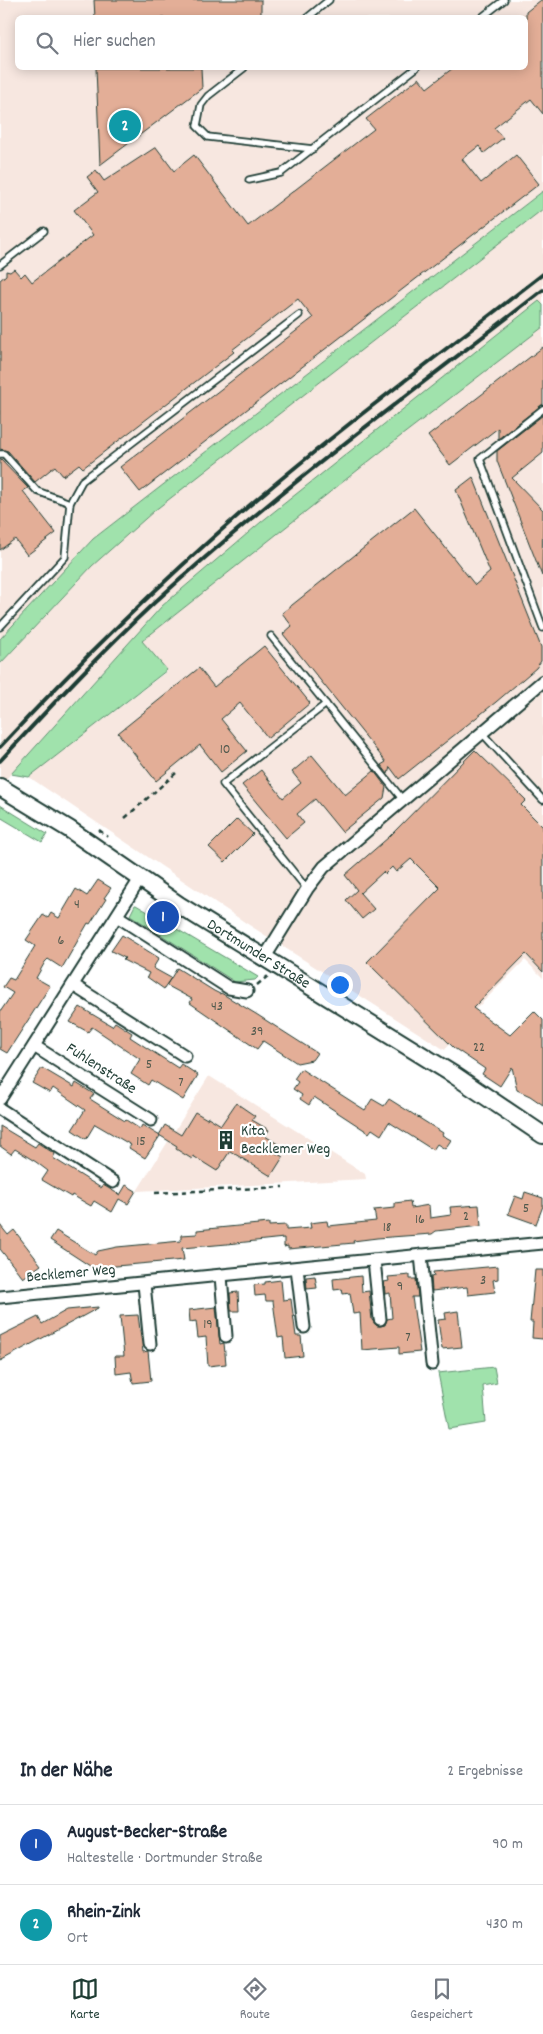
<!DOCTYPE html>
<html lang="de">
<meta charset="utf-8">
<style>
body{margin:0;font-family:Dekko,sans-serif;background:#f2f2f3;color:#1f2937}
.you{position:absolute;left:339px;top:984px;width:18px;height:18px;margin:-12px;border:4px solid #fff;border-radius:50%;background:#1a73e8;box-shadow:0 0 0 8px #1a73e833}
.badge{display:grid;place-items:center;width:32px;height:32px;border-radius:50%;background:#1f3d34;color:#fff;font-size:16px;font-weight:700}
.pin{position:absolute;translate:-50% -50%;border:2px solid #fff;box-shadow:0 1px 5px #0006}
.list{margin:0;padding:0;list-style:none}
h2{display:flex;justify-content:space-between;align-items:center;height:65px;margin:0;padding:0 20px;font-size:21px}
h2 small{font-size:16px;font-weight:400;color:#747a83}
.list li{display:grid;grid-template-columns:32px 1fr auto;gap:15px;align-items:center;box-sizing:border-box;height:80px;padding:0 20px;border-top:1px solid #e0e1e3}
.list b{display:block;font-size:19px;white-space:nowrap}
.list p{margin:0;font-size:16px;white-space:nowrap;color:#747a83}
.list em{font-size:16px;font-style:normal;color:#747a83}
.icon{flex:none;width:28px;height:28px;fill:none;stroke:currentColor;stroke-width:2;stroke-linecap:round;stroke-linejoin:round}
.map{position:relative;flex:none;width:543px;height:1739px;overflow:hidden}
.search{position:absolute;background:#fff;box-shadow:0 2px 12px #0003;left:15px;right:15px;top:15px;height:55px;display:flex;align-items:center;gap:12px;box-sizing:border-box;padding:0 18px;border-radius:8px;color:#747a83;font-size:19px}
.sheet{height:225px;background:#fff}
nav{display:flex;justify-content:space-around;align-items:center;box-sizing:border-box;height:70px;border-top:1px solid #e0e1e3;background:#fff;font-size:14px;color:#747a83}
nav a{display:grid;justify-items:center;gap:2px}
nav .on{color:#1f3d34}
.map>svg:first-child{display:block}
</style>
<div class="map">
<svg width="543" height="1739" viewBox="0 0 543 1739">
<rect width="100%" height="100%" fill="#fff"/>
<filter id="ink" filterUnits="userSpaceOnUse"><feTurbulence type="fractalNoise" baseFrequency=".02" numOctaves="2"/><feDisplacementMap in="SourceGraphic" scale="10" xChannelSelector="R" yChannelSelector="G"/><feConvolveMatrix kernelMatrix="1 2 1 2 8 2 1 2 1" color-interpolation-filters="sRGB"/></filter>
<g filter="url(#ink)">
<g fill="#f7e7e0" fill-rule="evenodd">
<path d="M0 0H543V191L93 539 0 639ZM18 18H526V68H18Z"/>
<polygon points="543,209 543,305 539,302 261,522 162,606 0,786 0,664 92,566 154,511"/>
<polygon points="543,327 543,978 525,960 461,1024 445,1050 246,923 29,777 167,671 142,641 397,439"/>
<polygon points="209,1076 365,1174 366,1179 137,1191"/>
</g>
<g fill="#a0e2ac" stroke="#609070">
<polygon points="543,191 543,209 154,511 92,566 0,664 0,639 93,539"/>
<polygon points="539,301 543,305 543,327 397,439 142,641 167,670 29,777 11,774 162,606 261,522"/>
<polygon points="0,805 47,834 42,842 0,817"/>
<polygon points="135,905 136,905 258,977 255,980 235,982 130,915"/>
<polygon points="494,1367 497,1383 483,1386 486,1423 449,1429 438,1373"/>
</g>
<g fill="#e3ae97" stroke="#1f3d34">
<polygon points="94,0 261,0 261,18 95,18"/>
<polygon points="541,0 543,0 543,114 531,99 494,128 503,138 484,153 479,146 462,159 481,183 516,155 539,184 140,492 120,467 313,318 298,299 232,350 234,352 83,468 79,464 63,476 55,466 35,482 8,451 0,449 0,280 6,275 6,271 10,272 14,269 21,277 25,273 32,282 93,235 74,210 98,192 87,177 96,170 104,181 156,147 174,171 194,155 248,226 374,129 366,119 419,78 427,88 453,68 526,68 526,12"/>
<polygon points="96,68 201,68 202,88 100,165"/>
<polygon points="543,347 543,404 498,439 498,428 450,465 428,436"/>
<polygon points="543,415 543,453 512,478 543,510 542,576 497,461 497,451"/>
<polygon points="0,459 28,488 23,491 56,533 27,555 15,539 0,550"/>
<polygon points="473,477 541,647 541,661 536,668 496,702 399,779 390,767 388,774 381,765 386,762 283,634 292,626 282,613 414,508 475,585 490,572 456,490"/>
<polygon points="264,646 310,703 268,738 240,703 221,719 247,751 221,772 200,745 156,781 118,733 199,668 214,687"/>
<polygon points="475,750 526,800 521,805 543,827 543,972 526,954 473,1008 510,1035 534,1011 543,1020 543,1105 530,1096 517,1090 512,1067 500,1086 482,1074 485,1069 454,1048 367,962 440,888 411,859 396,872 392,867 385,874 383,872 360,893 374,909 362,919 346,900 357,890 345,875 389,837"/>
<polygon points="312,755 345,795 374,771 386,787 384,798 342,832 315,799 297,814 304,823 286,838 242,785 261,770 283,798 301,783 292,772"/>
<polygon points="237,819 253,834 225,862 209,847"/>
<polygon points="98,880 111,888 104,898 106,899 90,924 88,923 62,968 48,959 45,962 36,978 50,986 7,1053 0,1049 0,1012 13,993 3,987 9,978 14,980 35,946 26,940 43,915 48,918 51,913 59,918 76,889 87,896"/>
<polygon points="122,935 159,958 153,968 171,978 177,968 214,991 220,994 221,993 256,1014 317,1053 312,1060 297,1063 263,1041 257,1049 190,1003 192,999 166,985 171,978 164,989 147,977 149,973 123,960 125,958 111,951"/>
<polygon points="80,1007 112,1026 115,1022 132,1033 130,1037 164,1059 178,1068 181,1064 198,1075 183,1100 151,1080 148,1085 131,1074 140,1059 92,1027 88,1032 70,1022"/>
<polygon points="42,1068 74,1087 76,1083 94,1094 90,1099 125,1121 126,1120 140,1129 142,1125 160,1136 145,1158 129,1148 131,1145 95,1124 86,1139 72,1130 85,1110 53,1088 50,1093 32,1083"/>
<polygon points="301,1069 365,1110 372,1099 384,1106 389,1099 443,1133 442,1135 451,1140 445,1149 437,1144 433,1150 389,1122 381,1135 372,1129 369,1133 314,1097 309,1105 300,1099 302,1095 293,1089 298,1082 294,1079"/>
<polygon points="236,1103 255,1116 252,1120 269,1130 265,1136 281,1146 276,1153 283,1157 271,1176 230,1151 217,1171 193,1156 192,1159 176,1149 177,1146 159,1135 165,1125 181,1135 195,1112 207,1119 208,1117 221,1125"/>
<polygon points="0,1126 35,1147 38,1143 55,1154 53,1158 101,1188 103,1185 120,1195 126,1185 136,1191 128,1204 119,1199 112,1212 94,1201 91,1206 72,1195 71,1197 42,1180 48,1171 36,1162 15,1149 11,1154 0,1146"/>
<polygon points="525,1192 543,1198 543,1206 536,1224 508,1214 515,1196 523,1199"/>
<polygon points="410,1201 411,1208 429,1205 430,1218 451,1215 450,1207 479,1205 481,1226 436,1231 432,1234 377,1238 353,1241 354,1243 288,1249 288,1246 284,1247 284,1238 227,1244 182,1248 184,1260 93,1268 50,1240 56,1231 95,1255 98,1251 117,1247 181,1241 181,1235 197,1234 197,1230 269,1223 269,1226 286,1225 286,1230 311,1228 310,1223 318,1222 327,1221 328,1226 376,1221 374,1210 395,1208 395,1203"/>
<polygon points="0,1225 8,1235 14,1230 41,1265 23,1278 0,1249"/>
<polygon points="498,1266 498,1279 493,1280 495,1292 468,1295 467,1287 432,1291 431,1277 434,1276 433,1272"/>
<polygon points="535,1270 543,1270 543,1339 532,1338 533,1322 530,1322"/>
<polygon points="410,1275 410,1279 416,1279 418,1297 412,1297 420,1352 399,1354 399,1347 362,1350 360,1313 353,1314 350,1293 343,1294 342,1289 334,1290 333,1279 361,1276 362,1292 369,1291 372,1320 377,1326 380,1326 385,1325 387,1319 392,1318 390,1293 385,1294 384,1282 389,1281 388,1277"/>
<polygon points="315,1276 317,1288 307,1289 306,1277"/>
<polygon points="281,1280 283,1300 291,1299 296,1336 301,1336 303,1356 285,1358 283,1337 278,1338 273,1301 266,1301 265,1295 255,1296 254,1285 265,1284 265,1282"/>
<polygon points="238,1292 239,1311 231,1311 230,1293"/>
<polygon points="98,1307 98,1308 0,1361 0,1336 38,1317 42,1324 67,1310"/>
<polygon points="216,1307 220,1344 224,1343 226,1364 208,1366 206,1337 198,1338 196,1321 190,1322 189,1310"/>
<polygon points="458,1311 462,1347 442,1349 438,1320 446,1319 445,1313"/>
<polygon points="138,1315 143,1352 148,1351 151,1381 133,1383 131,1372 116,1374 115,1356 124,1356 120,1316"/>
</g>
<g fill="none" stroke-linecap="round" stroke-linejoin="round">
<g stroke="#1f3d34" stroke-width="9">
<g id="service">
<polyline points="307,18 329,0"/>
<polyline points="481,18 504,0"/>
<polyline points="244,68 208,96 201,105 197,126 208,137 313,149"/>
<polyline points="249,180 281,173 416,68"/>
<polyline points="0,265 44,231"/>
<polyline points="543,409 480,459 543,628"/>
<polyline points="0,454 4,454 37,491 70,503"/>
<polyline points="0,627 65,557 70,503 82,481 299,315"/>
<polyline points="271,636 403,800"/>
<polyline points="482,733 543,800"/>
<polyline points="307,889 223,784 326,704"/>
</g>
</g>
<g stroke="#1f3d34" stroke-width="15">
<g id="minor">
<polyline points="117,916 229,988 247,991"/>
<polyline points="265,957 307,889 324,867 543,681"/>
<polyline points="73,985 185,1056"/>
<polyline points="34,1046 151,1120"/>
<polyline points="0,1099 140,879"/>
<polyline points="0,1109 113,1182"/>
<polyline points="421,1255 432,1364"/>
<polyline points="374,1260 380,1319"/>
<polyline points="297,1268 304,1327"/>
<polyline points="221,1276 226,1336"/>
<polyline points="144,1284 150,1344"/>
<polyline points="0,1297 543,1243"/>
</g>
</g>
<g stroke="#1f3d34" stroke-width="20">
<g id="secondary">
<path id="s1" d="M0 787 69 829 179 905 454 1075 543 1135"/>
</g>
</g>
<g stroke="#1f3d34" stroke-width="2.5" stroke-dasharray="5 4" stroke-linecap="butt">
<polyline points="125,818 176,773"/>
<polyline points="99,830 108,837"/>
<polyline points="257,985 268,976"/>
<polyline points="155,1193 283,1187"/>
</g>
<use href="#service" stroke="#fff" stroke-width="5.5"/>
<use href="#minor" stroke="#fff" stroke-width="11"/>
<use href="#secondary" stroke="#fff" stroke-width="16"/>
<g stroke="#1f3d34" stroke-width="4">
<path d="M0 747C77 664 158 585 243 511 340 428 443 352 543 274"/>
<path d="M0 761C50 707 101 652 155 602 278 490 412 392 543 290"/>
</g>
</g>
</g>
<defs>
<g id="building-bare" transform="scale(1.5)"><path d="M-4-6H4V6H1V3H-1V6H-4ZM-2.5-4.3h1.7v1.8h-1.7ZM.8-4.3h1.7v1.8H.8ZM-2.5-1h1.7V.8h-1.7ZM.8-1h1.7V.8H.8Z" fill="#1f3d34" stroke="#fff" stroke-width="2.5" paint-order="stroke"/></g>
</defs>
<g fill-rule="evenodd">
<use href="#building-bare" x="226" y="1140"/>
</g>
<g text-anchor="middle" dominant-baseline="central" stroke-width="4.5" stroke-linejoin="round" paint-order="stroke">
<g font-size="14" fill="#50594d">
<text x="225" y="750">10</text>
<text x="77" y="905">4</text>
<text x="61" y="941">6</text>
<text x="217" y="1007">43</text>
<text x="257" y="1032">39</text>
<text x="479" y="1048">22</text>
<text x="149" y="1065">5</text>
<text x="181" y="1083">7</text>
<text x="141" y="1142">15</text>
<text x="526" y="1209">5</text>
<text x="466" y="1217">2</text>
<text x="420" y="1220">16</text>
<text x="387" y="1228">18</text>
<text x="483" y="1281">3</text>
<text x="400" y="1287">9</text>
<text x="208" y="1325">19</text>
<text x="408" y="1338">7</text>
</g>
<g font-size="16" fill="#1f3d34" stroke="#fff">
<text stroke="none"><textPath href="#s1" startOffset="308">Dortmunder Straße</textPath></text>
<text transform="translate(101 1069) rotate(33)">Fuhlenstraße</text>
<text transform="translate(71 1274) rotate(-5)">Becklemer Weg</text>
</g>
<g font-size="16" fill="#1f3d34" stroke="#fff" text-anchor="start">
<text x="241" y="1131">Kita<tspan x="241" dy="18">Becklemer Weg</tspan></text>
</g>
</g>
</svg>
<div class="you"></div>
<div class="pin badge" style="left:163px;top:917px;background:#1a4fb4">1</div>
<div class="pin badge" style="left:125px;top:126px;background:#0f9aa8">2</div>
<div class="search"><svg class="icon" aria-label="search" viewBox="0 0 24 24"><circle cx="10" cy="10" r="6"/><path d="M15 15l6 6"/></svg>Hier suchen</div>
</div>
<section class="sheet">
<h2>In der Nähe<small>2 Ergebnisse</small></h2>
<ul class="list">
<li><span class="badge" style="background:#1a4fb4">1</span><div><b>August-Becker-Straße</b><p>Haltestelle · Dortmunder Straße</p></div><em>90 m</em></li>
<li><span class="badge" style="background:#0f9aa8">2</span><div><b>Rhein-Zink</b><p>Ort</p></div><em>430 m</em></li>
</ul>
</section>
<nav>
<a class="on"><svg class="icon" aria-label="map" viewBox="0 0 24 24"><path d="M3 6l6-2 6 2 6-2v14l-6 2-6-2-6 2zM9 4v14M15 6v14"/></svg>Karte</a>
<a><svg class="icon" aria-label="directions" viewBox="0 0 24 24"><path d="M12 3l9 9-9 9-9-9zM9 14v-3h6M13 9l2 2-2 2"/></svg>Route</a>
<a><svg class="icon" aria-label="saved" viewBox="0 0 24 24"><path d="M7 4h10v16l-5-4-5 4z"/></svg>Gespeichert</a>
</nav>
